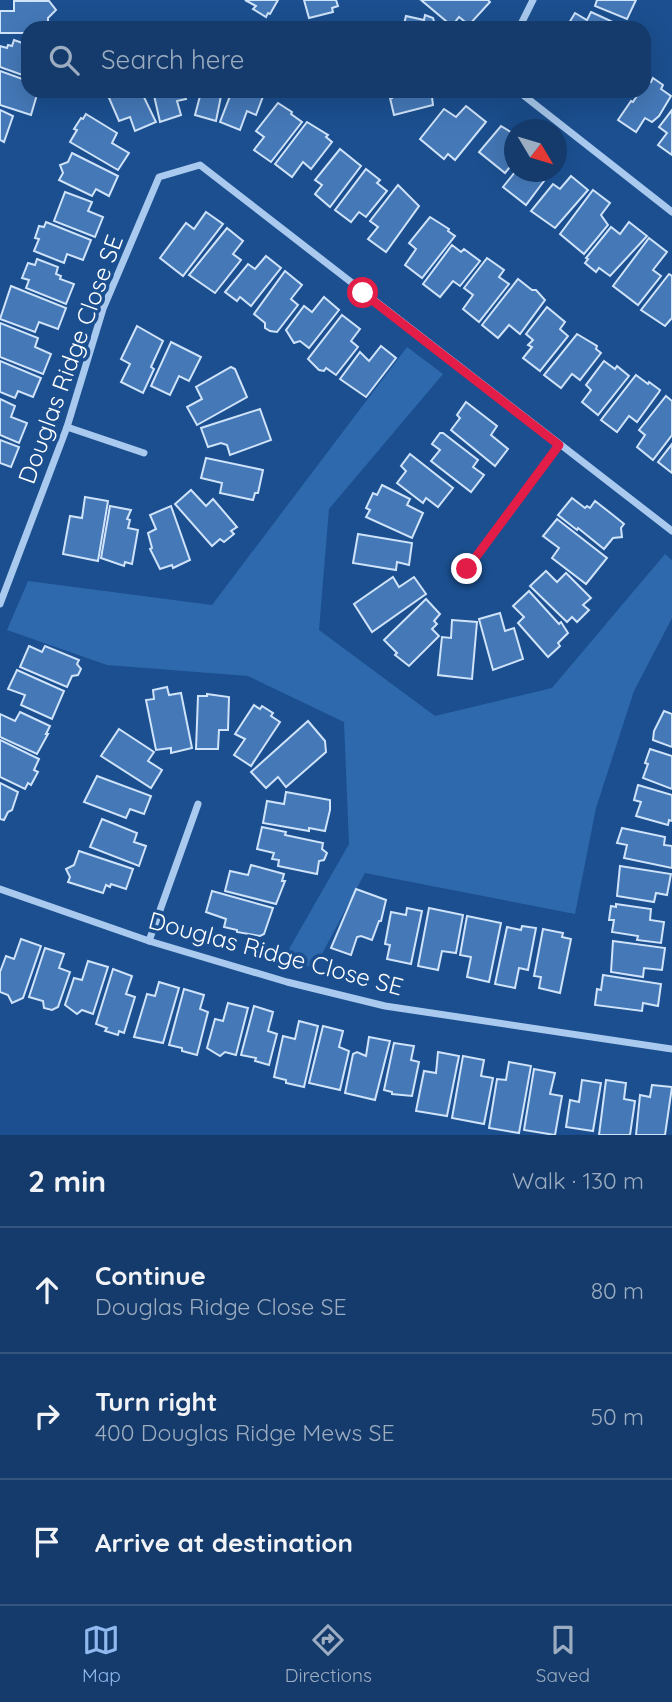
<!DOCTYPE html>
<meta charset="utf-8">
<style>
body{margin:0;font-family:Quicksand,sans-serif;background:#1d4271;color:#f1f3f6}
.compass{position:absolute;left:504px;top:119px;width:63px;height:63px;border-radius:50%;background:#143b6b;box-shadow:0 7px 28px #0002;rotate:128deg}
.stop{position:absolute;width:21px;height:21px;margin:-16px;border:5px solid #e11d48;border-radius:50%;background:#fff}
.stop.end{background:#e11d48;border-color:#fff;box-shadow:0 2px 7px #0008}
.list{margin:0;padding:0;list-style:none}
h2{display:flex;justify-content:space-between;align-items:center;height:91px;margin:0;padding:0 28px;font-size:30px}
h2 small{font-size:23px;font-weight:400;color:#9dadc1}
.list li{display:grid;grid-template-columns:46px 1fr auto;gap:21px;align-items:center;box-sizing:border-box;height:126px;padding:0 28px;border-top:2px solid #33557e}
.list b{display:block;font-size:26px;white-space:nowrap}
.list p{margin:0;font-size:23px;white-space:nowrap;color:#9dadc1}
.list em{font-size:23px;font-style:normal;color:#9dadc1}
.icon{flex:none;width:38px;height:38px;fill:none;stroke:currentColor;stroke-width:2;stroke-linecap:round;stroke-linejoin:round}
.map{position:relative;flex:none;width:672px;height:1135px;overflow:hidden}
.search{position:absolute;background:#143b6b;box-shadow:0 7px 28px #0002;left:21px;right:21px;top:21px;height:77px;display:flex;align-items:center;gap:18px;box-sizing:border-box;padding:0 24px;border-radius:21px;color:#9dadc1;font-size:26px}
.sheet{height:469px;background:#143b6b}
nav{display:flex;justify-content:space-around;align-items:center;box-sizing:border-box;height:98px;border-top:2px solid #33557e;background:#143b6b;font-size:19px;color:#9dadc1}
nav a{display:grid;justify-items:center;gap:4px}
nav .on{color:#90b9f0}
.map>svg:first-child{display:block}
</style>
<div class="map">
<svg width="672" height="1135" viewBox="0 0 672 1135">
<rect width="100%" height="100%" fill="#1b4f8f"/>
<polygon fill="#2e69ad" points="407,347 443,374 329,509 319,630 435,716 552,688 665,554 672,560 672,618 634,691 596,808 575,914 365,873 314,969 285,956 349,844 344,722 248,676 107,665 7,630 28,581 212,605"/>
<g fill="#4478b7" stroke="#cfe3fa" stroke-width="2">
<polygon points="245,0 278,0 270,14 268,13 266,17 253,9 256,6"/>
<polygon points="304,0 336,0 338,6 332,8 333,12 309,18"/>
<polygon points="421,0 488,0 490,2 469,25 459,17 452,26"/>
<polygon points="597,0 636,0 627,19 595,6"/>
<polygon points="14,1 49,1 56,10 48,18 48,28 28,28 28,33 0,33 0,11 14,11"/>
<polygon points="591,12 611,21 621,28 566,28 575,13 587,20"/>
<polygon points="425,15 433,18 436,28 397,28 398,23 404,24 406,16 424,20"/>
<polygon points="14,40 28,45 28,77 0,67 0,46 7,48 8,45 12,46"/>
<polygon points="0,71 28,81 28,91 38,91 31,115 0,105"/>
<polygon points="653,78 663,85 661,89 671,96 659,116 652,122 645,118 636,132 618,120 631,101 633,102 640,91 644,91 647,80 651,82"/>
<polygon points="106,91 141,91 156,122 135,131 130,117 119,121"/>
<polygon points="153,91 183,91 186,99 177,101 181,115 160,122"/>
<polygon points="192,91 222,91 216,121 195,115 200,96 191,94"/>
<polygon points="232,91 265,91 256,115 247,111 240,130 220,122"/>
<polygon points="391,91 435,91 436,96 432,97 433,105 394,115 390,98 392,98"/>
<polygon points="278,103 292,112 291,114 302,122 271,162 254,150 264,137 256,131"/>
<polygon points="466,106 486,122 455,160 448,154 444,159 420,139 444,109 456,117"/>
<polygon points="0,110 13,116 4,142 0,140"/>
<polygon points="672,110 672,155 658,145 667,133 659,127"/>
<polygon points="86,114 117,133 112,143 129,153 118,170 70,142 77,130 74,129 81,118 83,119"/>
<polygon points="307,122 328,135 326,137 332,142 311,169 303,162 292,177 275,164"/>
<polygon points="501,126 514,134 514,162 505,173 479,152"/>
<polygon points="340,149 361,166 330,207 315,194 322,185 315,180"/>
<polygon points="72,153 118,176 109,196 96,189 92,196 59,180 63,173 60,165 68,162"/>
<polygon points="366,169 380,180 377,183 387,191 366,217 359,212 351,222 335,210"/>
<polygon points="515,172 542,172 538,176 544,181 526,205 503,187"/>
<polygon points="571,176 588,190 555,228 531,211 553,184 560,189"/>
<polygon points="398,185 419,206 386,252 368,239 378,227 370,221"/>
<polygon points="593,190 610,203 601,215 608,225 584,254 560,234"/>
<polygon points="65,192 92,202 88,211 103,217 95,237 54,221"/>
<polygon points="206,212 223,224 183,276 160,258 186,223 194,229"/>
<polygon points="430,217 449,229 448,231 455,236 422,278 405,265 416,249 409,243"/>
<polygon points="46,222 91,240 83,260 67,254 64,263 34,251 39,239 35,238 39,226 44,227"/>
<polygon points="629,222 647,236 610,276 599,268 596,272 585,263 588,259 586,258 611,227 620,234"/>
<polygon points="227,228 243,241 233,254 241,260 215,293 189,275"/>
<polygon points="649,238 667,252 653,270 661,276 638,305 613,286"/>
<polygon points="452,245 461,252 464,249 480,261 460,286 453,281 440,297 423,284"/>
<polygon points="266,256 281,268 251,306 240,297 237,301 225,292 248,264 255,269"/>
<polygon points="487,258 504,270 499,277 509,284 479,322 463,309 473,295 464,288"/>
<polygon points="37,259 58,267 56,274 61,276 60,279 74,284 66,304 26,288 29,280 22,278 28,263 35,265"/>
<polygon points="285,271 302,285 291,299 298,305 277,332 270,331 265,328 265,323 254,314"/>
<polygon points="669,274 672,276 672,318 665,326 641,310"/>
<polygon points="518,279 532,290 536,290 545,300 520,334 509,325 498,338 482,325"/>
<polygon points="11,286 66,308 58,329 39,322 35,332 0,319"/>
<polygon points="324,297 339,310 309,348 300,341 294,343 286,330 304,306 312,312"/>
<polygon points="547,307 565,322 560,329 568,336 540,371 523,358 532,347 528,345 533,340 526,334"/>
<polygon points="342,315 360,329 351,341 358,347 336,375 326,368 324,371 319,370 308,359"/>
<polygon points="0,323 38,338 35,347 51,354 43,374 0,357"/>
<polygon points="137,326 163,341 151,367 154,369 143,393 121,382 130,364 121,359"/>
<polygon points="577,334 597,346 596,349 601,353 580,380 572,374 561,388 544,375"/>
<polygon points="171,342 201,357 189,381 179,376 170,395 151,386"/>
<polygon points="381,346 396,358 366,397 340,379 360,352 369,361"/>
<polygon points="0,361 41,378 33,397 18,391 15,398 0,392"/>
<polygon points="604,361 615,369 617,366 629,376 598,415 582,402 591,390 586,385"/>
<polygon points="231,367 235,369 247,397 197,425 187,407 202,399 196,387"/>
<polygon points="636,375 648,384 649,382 660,390 659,392 637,422 629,416 617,432 601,420"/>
<polygon points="666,396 672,401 672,435 653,460 637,447 645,435 639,430"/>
<polygon points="0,399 15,406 11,417 27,423 19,443 0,435"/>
<polygon points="466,402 497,426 491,435 508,449 495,466 451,430 460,418 457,415"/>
<polygon points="260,409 271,440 230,455 227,445 221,443 208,447 201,428"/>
<polygon points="440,433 443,433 478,460 473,467 484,475 471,492 431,461 440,450 432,444"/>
<polygon points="0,440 19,447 11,467 0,463"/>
<polygon points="672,444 672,473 658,462"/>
<polygon points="410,454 453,488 438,507 426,498 423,503 397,483 406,471 401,466"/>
<polygon points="206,458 263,470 258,493 255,493 253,500 220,493 222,483 201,478"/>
<polygon points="382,485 410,499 407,505 423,513 412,538 366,517 370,510 366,508 373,493 377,495"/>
<polygon points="191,490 206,506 213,499 237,527 231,531 234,534 224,542 220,539 212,546 175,504"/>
<polygon points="85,497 108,501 98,561 63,554 70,516 82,518"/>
<polygon points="572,498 585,508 587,506 590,508 595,501 613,515 624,524 621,528 622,537 613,538 604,549 578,528 577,530 558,515"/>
<polygon points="110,506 131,510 127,519 130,520 128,528 138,530 132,564 125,562 124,566 101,558"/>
<polygon points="171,506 190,560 173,568 172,565 160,569 150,549 152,548 148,533 156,529 150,515"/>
<polygon points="557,519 607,558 586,584 552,558 559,548 543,536"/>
<polygon points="358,534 412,543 409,565 397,562 396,570 353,563"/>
<polygon points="546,571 557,582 566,573 591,598 583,605 589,610 577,622 572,617 567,622 530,586"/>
<polygon points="393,577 399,587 414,577 426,594 372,632 354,604"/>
<polygon points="529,591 559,624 561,622 568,633 558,643 560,646 548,657 518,623 524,617 513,606"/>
<polygon points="426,599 440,614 434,621 437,624 432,629 439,636 409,666 395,655 397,653 384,640"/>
<polygon points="500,613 505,631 514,628 523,659 493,670 479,619"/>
<polygon points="452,620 477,622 472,679 438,675 442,637 451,638"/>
<polygon points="29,646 42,652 45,646 79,660 77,664 81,669 78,675 72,676 67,687 20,667"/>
<polygon points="17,670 64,691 52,719 21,705 25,695 8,689"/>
<polygon points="167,687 169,695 181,693 192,748 171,753 171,748 156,750 146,700 154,699 153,690"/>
<polygon points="207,694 229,697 228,730 219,730 218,749 196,749 198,696 207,696"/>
<polygon points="254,705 260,709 262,706 273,713 271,716 280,722 251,766 234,755 245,739 235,734"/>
<polygon points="664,711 672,714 672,747 653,740 654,731"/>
<polygon points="20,712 50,726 46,734 48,734 37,754 0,737 0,714 15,721"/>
<polygon points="308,721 325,741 326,752 286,787 278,777 266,788 251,772"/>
<polygon points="119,729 154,752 148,761 162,770 151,788 101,756"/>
<polygon points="0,740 39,759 34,770 38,772 31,785 28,783 25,789 0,777"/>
<polygon points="650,749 672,756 672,789 643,778 648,764 645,763"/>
<polygon points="97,776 151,796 144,814 130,809 126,818 84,802"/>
<polygon points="0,783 18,792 12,810 8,812 4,820 0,819"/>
<polygon points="638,785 672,795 672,821 669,820 668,825 636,816 641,802 634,800"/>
<polygon points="286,792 330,800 330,810 325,831 309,828 309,831 263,823 267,801 284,804"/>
<polygon points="102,819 137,833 134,842 146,846 139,866 90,847"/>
<polygon points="262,827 286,832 285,835 323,843 322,849 327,853 324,860 319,861 317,874 278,866 279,860 272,859 274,853 257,849"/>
<polygon points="622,828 665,837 664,845 672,846 672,868 624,858 627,845 617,843"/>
<polygon points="79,851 133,869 126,889 111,884 110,887 106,885 103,893 68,882 70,877 66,869 74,865"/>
<polygon points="251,865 284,874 282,881 285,881 276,904 225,891 230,871 248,875"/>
<polygon points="620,866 671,874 667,895 656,893 654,902 617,896"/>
<polygon points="356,889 386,900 381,921 379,921 372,940 361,936 357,937 351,955 331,948"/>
<polygon points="212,891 273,908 264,934 260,936 237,932 237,930 224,927 226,919 206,912"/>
<polygon points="616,904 651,909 650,920 664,922 661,943 637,940 638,936 612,932 614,920 609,920 611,906 616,907"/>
<polygon points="407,908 422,911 411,964 387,959 390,945 385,944 391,912 406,915"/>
<polygon points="429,908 463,915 456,953 442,951 438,970 418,966"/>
<polygon points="467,916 501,923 489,982 467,977 471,957 460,955"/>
<polygon points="522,926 536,928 528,970 519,968 515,988 495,984 507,927 521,930"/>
<polygon points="543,929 563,933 562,937 571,939 560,993 539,988 541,977 534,976"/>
<polygon points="21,939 41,946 23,998 12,1003 8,995 0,992 0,972 6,956 14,959"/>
<polygon points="613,941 665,948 662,970 644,968 643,977 611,972"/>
<polygon points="45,948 64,954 59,968 70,972 58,1007 52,1010 44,1008 43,1001 29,997"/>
<polygon points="88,961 108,967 93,1014 82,1010 77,1014 65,1005 74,978 82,980"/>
<polygon points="113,969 132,976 126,994 135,997 124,1033 119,1031 118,1035 105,1031 107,1028 96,1024"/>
<polygon points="603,975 661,984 658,1006 643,1003 642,1011 595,1005 597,989 601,990"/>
<polygon points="159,982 179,988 163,1043 134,1037 147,994 155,996"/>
<polygon points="184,989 204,995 200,1009 208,1012 197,1055 182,1051 182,1048 169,1045"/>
<polygon points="228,1003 248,1008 236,1055 225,1052 220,1056 207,1048 215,1019 223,1021"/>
<polygon points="254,1006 273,1012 268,1031 277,1034 269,1065 255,1061 256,1058 241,1055"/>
<polygon points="299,1021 318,1026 304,1087 286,1083 286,1080 274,1077 283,1036 295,1039"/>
<polygon points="323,1026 343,1031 339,1047 349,1051 340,1090 309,1083"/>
<polygon points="369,1037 390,1041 375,1100 345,1093 353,1054 357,1052 366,1056"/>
<polygon points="394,1043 414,1046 411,1060 419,1062 412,1096 392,1094 392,1092 384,1090"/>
<polygon points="438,1052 459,1056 447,1116 416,1111 424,1071 436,1073"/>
<polygon points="463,1056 484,1060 481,1076 493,1078 484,1124 452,1118"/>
<polygon points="509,1062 531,1066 519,1133 489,1128 497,1079 506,1080"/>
<polygon points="534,1069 555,1073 550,1094 562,1096 555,1135 524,1130"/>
<polygon points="582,1080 601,1083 593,1131 566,1127 570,1100 579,1102"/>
<polygon points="606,1080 626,1083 624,1099 635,1101 630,1135 599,1135"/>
<polygon points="652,1085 672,1087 665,1135 636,1135 640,1095 650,1097"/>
</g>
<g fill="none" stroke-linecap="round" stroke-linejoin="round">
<g stroke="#a9c9ee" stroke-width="7">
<polyline points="519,28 533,0"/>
<polyline points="518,91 672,212"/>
<polyline points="67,427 144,453"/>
<polyline points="467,569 559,445"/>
<polyline points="0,604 67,427 103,309 159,177 200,165 672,531"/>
<polyline points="0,889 149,941 287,982 385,1006 672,1049"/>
<polyline points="149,941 198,804"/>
</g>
</g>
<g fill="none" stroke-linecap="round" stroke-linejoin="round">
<polyline stroke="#e11d48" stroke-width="9" points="363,293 559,445 467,569"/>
</g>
<g text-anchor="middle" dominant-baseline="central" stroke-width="7" stroke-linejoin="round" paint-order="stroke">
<g font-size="24" fill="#fff" stroke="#1b4f8f">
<text transform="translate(70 359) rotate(-70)">Douglas Ridge Close SE</text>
<text transform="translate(276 953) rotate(15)">Douglas Ridge Close SE</text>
</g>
</g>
</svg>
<svg class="compass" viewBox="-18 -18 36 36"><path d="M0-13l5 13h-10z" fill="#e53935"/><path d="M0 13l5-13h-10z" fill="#9dadc1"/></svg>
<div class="stop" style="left:363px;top:293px"></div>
<div class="stop end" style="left:467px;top:569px"></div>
<div class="search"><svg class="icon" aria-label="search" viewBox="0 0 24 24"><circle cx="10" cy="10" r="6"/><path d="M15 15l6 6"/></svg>Search here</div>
</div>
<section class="sheet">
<h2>2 min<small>Walk · 130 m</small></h2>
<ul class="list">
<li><svg class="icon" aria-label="ahead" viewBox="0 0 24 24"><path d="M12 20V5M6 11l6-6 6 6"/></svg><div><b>Continue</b><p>Douglas Ridge Close SE</p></div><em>80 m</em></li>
<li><svg class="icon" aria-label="right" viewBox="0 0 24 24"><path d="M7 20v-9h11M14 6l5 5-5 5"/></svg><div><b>Turn right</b><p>400 Douglas Ridge Mews SE</p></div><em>50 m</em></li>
<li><svg class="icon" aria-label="arrive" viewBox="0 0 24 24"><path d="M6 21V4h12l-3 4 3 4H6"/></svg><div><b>Arrive at destination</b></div></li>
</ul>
</section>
<nav>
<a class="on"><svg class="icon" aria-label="map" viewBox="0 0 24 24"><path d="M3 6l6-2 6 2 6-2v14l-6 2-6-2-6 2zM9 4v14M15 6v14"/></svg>Map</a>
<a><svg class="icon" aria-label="directions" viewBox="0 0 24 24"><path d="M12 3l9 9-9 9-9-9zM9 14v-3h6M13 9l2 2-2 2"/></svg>Directions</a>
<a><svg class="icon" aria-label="saved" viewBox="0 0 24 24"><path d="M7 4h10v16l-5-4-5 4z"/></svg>Saved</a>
</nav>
